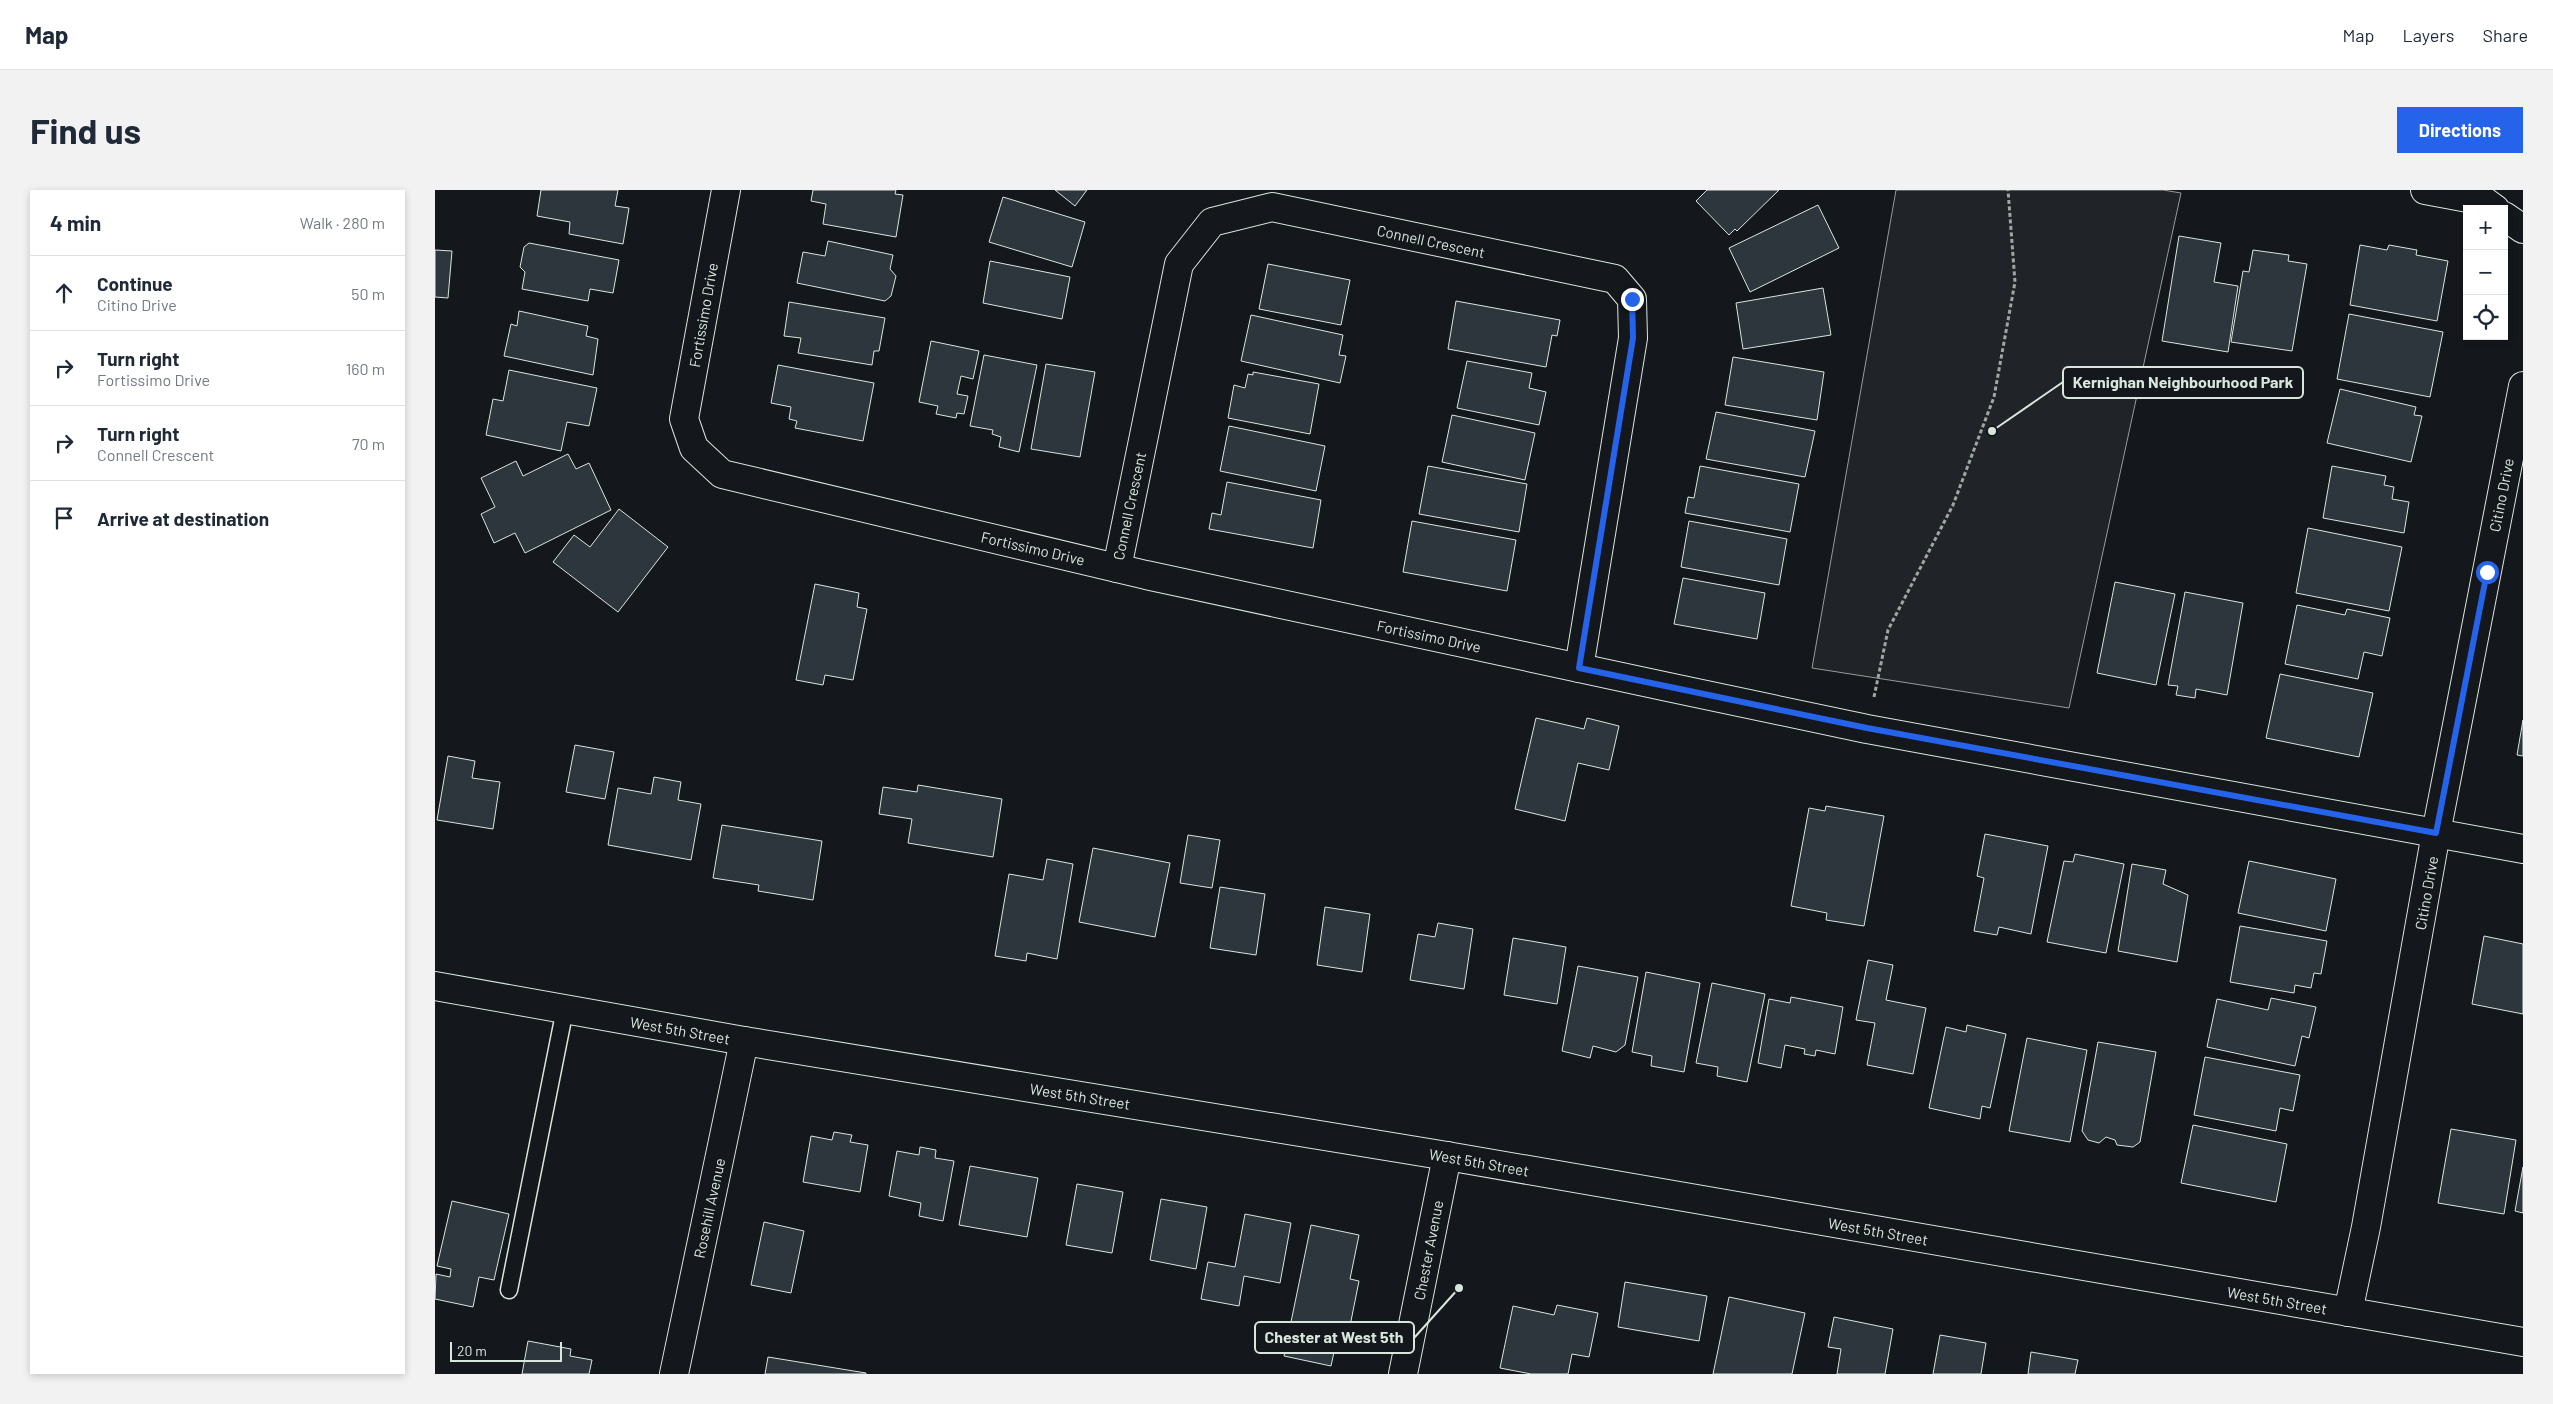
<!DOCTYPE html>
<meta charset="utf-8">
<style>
body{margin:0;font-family:Barlow,sans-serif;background:#f2f2f3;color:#1f2937}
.controls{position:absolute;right:15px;top:15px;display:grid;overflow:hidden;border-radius:0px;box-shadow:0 2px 8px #0003}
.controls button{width:45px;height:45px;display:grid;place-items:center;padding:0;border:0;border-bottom:1px solid #e0e1e3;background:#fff;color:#1f2937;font:25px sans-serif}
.scale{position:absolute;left:15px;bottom:12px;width:112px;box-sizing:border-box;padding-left:5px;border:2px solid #d8e6dc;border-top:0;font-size:14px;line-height:18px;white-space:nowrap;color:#d8e6dc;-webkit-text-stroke:4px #14181c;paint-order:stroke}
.stop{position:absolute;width:15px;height:15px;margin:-11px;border:4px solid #2563eb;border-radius:50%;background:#fff}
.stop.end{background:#2563eb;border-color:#fff;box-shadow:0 1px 5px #0008}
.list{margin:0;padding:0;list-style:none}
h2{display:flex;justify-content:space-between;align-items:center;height:65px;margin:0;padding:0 20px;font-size:21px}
h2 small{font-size:16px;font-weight:400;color:#747a83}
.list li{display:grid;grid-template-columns:32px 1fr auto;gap:15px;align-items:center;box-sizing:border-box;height:75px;padding:0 20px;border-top:1px solid #e0e1e3}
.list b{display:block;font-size:19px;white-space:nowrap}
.list p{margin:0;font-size:16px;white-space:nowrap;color:#747a83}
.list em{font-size:16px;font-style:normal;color:#747a83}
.icon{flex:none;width:28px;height:28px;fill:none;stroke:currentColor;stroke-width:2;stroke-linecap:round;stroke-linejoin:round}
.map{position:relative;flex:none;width:2088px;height:1184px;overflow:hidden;border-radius:0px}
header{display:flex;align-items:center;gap:30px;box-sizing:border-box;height:70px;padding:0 25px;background:#fff;border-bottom:1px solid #e0e1e3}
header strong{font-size:24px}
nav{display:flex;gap:28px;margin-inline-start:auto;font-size:18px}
.intro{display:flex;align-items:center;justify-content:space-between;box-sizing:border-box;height:120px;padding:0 30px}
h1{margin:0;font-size:35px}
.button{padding:12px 22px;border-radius:0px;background:#2563eb;color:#fff;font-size:18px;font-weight:700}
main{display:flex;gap:30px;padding:0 30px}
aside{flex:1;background:#fff;border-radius:0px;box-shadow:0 2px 8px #0003}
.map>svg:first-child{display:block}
</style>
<header>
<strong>Map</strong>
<nav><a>Map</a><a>Layers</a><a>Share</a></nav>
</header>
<div class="intro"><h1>Find us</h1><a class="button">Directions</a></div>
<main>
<aside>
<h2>4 min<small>Walk · 280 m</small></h2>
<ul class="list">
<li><svg class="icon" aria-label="ahead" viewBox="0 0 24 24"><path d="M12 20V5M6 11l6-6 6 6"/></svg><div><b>Continue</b><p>Citino Drive</p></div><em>50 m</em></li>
<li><svg class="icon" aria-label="right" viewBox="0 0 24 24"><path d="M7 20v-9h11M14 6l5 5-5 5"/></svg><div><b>Turn right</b><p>Fortissimo Drive</p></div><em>160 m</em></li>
<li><svg class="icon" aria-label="right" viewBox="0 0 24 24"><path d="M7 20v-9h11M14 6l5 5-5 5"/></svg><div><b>Turn right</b><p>Connell Crescent</p></div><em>70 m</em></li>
<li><svg class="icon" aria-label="arrive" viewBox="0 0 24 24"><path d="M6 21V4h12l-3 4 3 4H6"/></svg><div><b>Arrive at destination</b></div></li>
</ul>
</aside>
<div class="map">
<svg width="2088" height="1184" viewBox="0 0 2088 1184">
<rect width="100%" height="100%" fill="#14181c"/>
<polygon fill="#202428" stroke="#939e99" points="1461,0 1728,0 1746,3 1634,518 1377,478"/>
<g fill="#2c363c" stroke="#d8e6dc">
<polygon points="106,0 183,0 180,16 194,18 188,54 134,44 135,32 102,26"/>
<polygon points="378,0 461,0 460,4 468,5 461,47 388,34 391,14 376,11"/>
<polygon points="620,0 652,0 640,16"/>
<polygon points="1272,0 1344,0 1302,41 1300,39 1294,45 1261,11"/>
<polygon points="568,7 650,32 637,77 554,52"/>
<polygon points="1383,15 1404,58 1315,102 1294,58"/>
<polygon points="1744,46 1786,53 1779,92 1803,96 1793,162 1727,151"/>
<polygon points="393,51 458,65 455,79 461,86 456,106 450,111 362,93 368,62 390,66"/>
<polygon points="94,53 184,70 178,103 155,99 153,111 87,99 90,82 85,77 89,57"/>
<polygon points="1925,55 1952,60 1954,55 1982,60 1981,65 2013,71 2002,131 1915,115"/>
<polygon points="0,60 17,61 13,108 0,107"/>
<polygon points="1818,60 1854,65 1853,71 1872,74 1857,161 1796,152 1808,81 1814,82"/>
<polygon points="555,71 635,87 627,129 548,113"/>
<polygon points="833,74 915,90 906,135 824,119"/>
<polygon points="1388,98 1396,145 1308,159 1301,113"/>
<polygon points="1021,111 1125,130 1122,146 1117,145 1111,177 1013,159"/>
<polygon points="354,112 450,128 444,161 439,161 437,175 363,163 366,148 349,146"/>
<polygon points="84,121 153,136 151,146 163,149 158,185 69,166 76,134 82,136"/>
<polygon points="1914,124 2008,142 1995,207 1902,189"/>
<polygon points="816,125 908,145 904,165 911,166 905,193 806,171"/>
<polygon points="496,151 544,161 538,189 526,186 522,204 533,206 529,224 522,223 521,228 501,224 503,216 484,212"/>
<polygon points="549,165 602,175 584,262 564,257 566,247 557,244 558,240 535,236"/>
<polygon points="1298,167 1389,182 1382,230 1290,215"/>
<polygon points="1032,171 1097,183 1094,198 1111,202 1104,235 1022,218"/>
<polygon points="611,174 660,182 645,267 596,259"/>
<polygon points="343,175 439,193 428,251 360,238 362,231 354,229 356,217 336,213"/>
<polygon points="74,180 162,198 154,236 132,232 126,261 51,245 58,209 68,211"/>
<polygon points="818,182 884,194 875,244 793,228 799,195 810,198 813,184 818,185"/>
<polygon points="1905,199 1981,217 1979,225 1987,226 1976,272 1892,253"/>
<polygon points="1281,222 1380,241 1370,287 1271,269"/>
<polygon points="1017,225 1100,243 1090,290 1007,272"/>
<polygon points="794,236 890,256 881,301 785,281"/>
<polygon points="133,264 141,279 154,273 176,320 90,363 80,343 59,353 46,324 60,317 46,288 81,271 88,286"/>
<polygon points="993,276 1092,294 1084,342 984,324"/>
<polygon points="1265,276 1364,294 1355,342 1250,323 1253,307 1259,308"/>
<polygon points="1897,276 1951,286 1949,295 1959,297 1957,309 1974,312 1969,343 1888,328"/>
<polygon points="792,292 886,310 878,358 774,339 777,323 786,325"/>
<polygon points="184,319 233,357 183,422 118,372 139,345 155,357"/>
<polygon points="977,331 1081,350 1072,401 968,382"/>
<polygon points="1254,331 1352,349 1344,395 1246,377"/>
<polygon points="1873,338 1967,357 1954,421 1861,403"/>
<polygon points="1248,388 1330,403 1322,449 1239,434"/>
<polygon points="1680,392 1740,404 1721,495 1662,483"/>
<polygon points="380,394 424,403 422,417 432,419 418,490 390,485 388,495 361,490"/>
<polygon points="1750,402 1808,413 1792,505 1761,499 1760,508 1741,505 1743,496 1733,495"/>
<polygon points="1862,415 1910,425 1912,419 1955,428 1947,466 1929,462 1923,489 1850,474"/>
<polygon points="1845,484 1938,503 1924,567 1831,548"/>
<polygon points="1101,528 1149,539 1152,528 1184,536 1174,580 1143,573 1130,631 1080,619"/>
<polygon points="2088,530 2088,566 2082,565"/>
<polygon points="140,555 179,562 170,609 131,602"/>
<polygon points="13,566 40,571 37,588 65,592 58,639 2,630"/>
<polygon points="219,587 246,592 243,610 266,614 256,670 173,655 183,598 216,604"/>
<polygon points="483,595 567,609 558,667 473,653 477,629 444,624 448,597 482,602"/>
<polygon points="1391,616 1449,626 1429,736 1391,730 1392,723 1356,716 1374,618 1390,621"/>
<polygon points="287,635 387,651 378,710 323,701 324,695 278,688"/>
<polygon points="1550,644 1613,656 1596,744 1564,737 1562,745 1539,741 1549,688 1542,686"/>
<polygon points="753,645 785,650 777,698 745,693"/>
<polygon points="658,658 735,673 720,747 644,732"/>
<polygon points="1640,664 1689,674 1671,763 1612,752 1629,671 1638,672"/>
<polygon points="612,669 638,674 622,769 592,763 591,771 560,766 574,684 608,690"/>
<polygon points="1814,671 1901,689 1891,741 1803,723"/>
<polygon points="1697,674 1731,680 1728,694 1753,705 1742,772 1683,761"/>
<polygon points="785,697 830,704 821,765 775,758"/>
<polygon points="890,717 935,724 927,782 882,775"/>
<polygon points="1003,733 1038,739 1029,799 975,790 983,744 1000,747"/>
<polygon points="1805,736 1892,751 1886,784 1879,783 1876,798 1860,795 1859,803 1795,792"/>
<polygon points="2049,746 2088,754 2088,824 2037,814"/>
<polygon points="1078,748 1131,757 1122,814 1069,805"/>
<polygon points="1433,770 1458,775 1451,810 1491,818 1478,884 1432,875 1440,833 1421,830"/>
<polygon points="1143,776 1203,787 1190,855 1181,862 1158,856 1155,868 1127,861"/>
<polygon points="1211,782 1265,793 1249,882 1216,876 1217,866 1197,862"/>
<polygon points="1277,793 1330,804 1312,892 1282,886 1283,877 1261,873"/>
<polygon points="1356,807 1408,817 1400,864 1381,860 1380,866 1369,864 1370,859 1350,855 1346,878 1323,873 1334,809 1355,813"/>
<polygon points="1836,808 1881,817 1874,848 1867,846 1860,876 1772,857 1782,809 1833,820"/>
<polygon points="1532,835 1571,844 1555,918 1547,916 1545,929 1494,918 1511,837 1531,842"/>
<polygon points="1592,848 1652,860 1635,952 1574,941"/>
<polygon points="1663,852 1721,862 1705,952 1698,957 1682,955 1680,950 1671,947 1664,953 1653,950 1647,941"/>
<polygon points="1770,867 1865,885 1858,921 1845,918 1841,941 1759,925"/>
<polygon points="1758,935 1852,954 1841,1012 1746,993"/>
<polygon points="2016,939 2081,950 2069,1024 2003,1013"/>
<polygon points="399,942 417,945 415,952 433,955 425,1002 368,992 376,946 397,950"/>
<polygon points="485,957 501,960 500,968 519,971 508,1031 484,1026 486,1013 454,1006 462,961 484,965"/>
<polygon points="535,976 603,988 592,1047 524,1035"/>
<polygon points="2088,977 2088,1023 2080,1021"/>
<polygon points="642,994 688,1002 677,1063 631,1055"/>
<polygon points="726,1009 772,1017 761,1079 715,1070"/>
<polygon points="17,1011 74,1024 59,1090 44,1087 38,1117 0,1109 1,1084 15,1087 16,1079 2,1076"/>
<polygon points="810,1024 856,1033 845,1093 809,1086 804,1116 766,1109 773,1072 800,1077"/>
<polygon points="329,1032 369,1041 356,1103 316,1095"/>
<polygon points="876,1035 924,1045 915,1089 924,1091 914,1141 904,1139 896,1176 849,1166"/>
<polygon points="1190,1092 1272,1106 1264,1151 1183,1137"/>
<polygon points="1294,1107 1370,1123 1357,1184 1278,1184"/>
<polygon points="1122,1115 1163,1123 1154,1167 1137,1164 1133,1184 1096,1184 1065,1178 1078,1116 1119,1125"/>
<polygon points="1399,1127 1458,1139 1450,1184 1402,1184 1406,1159 1393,1157"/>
<polygon points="1505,1145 1551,1153 1546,1184 1498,1184"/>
<polygon points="93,1151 136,1159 135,1166 157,1170 154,1184 87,1184"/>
<polygon points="1596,1162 1643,1170 1640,1184 1593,1184"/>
<polygon points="333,1167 431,1183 431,1184 330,1184"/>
</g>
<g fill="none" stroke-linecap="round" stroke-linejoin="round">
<g stroke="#d8e6dc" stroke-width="19">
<polyline id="lane" points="74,1100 130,819"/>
</g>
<g stroke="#d8e6dc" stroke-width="30">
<g id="street">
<polyline points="291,0 249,229 259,258 287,284 711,385 1233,497 1432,539 2088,659"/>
<polyline points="1990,0 2049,11 2060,19"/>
<polyline points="2069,26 2088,39"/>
<polyline points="682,378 744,74 777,32 837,17 1180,89 1197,109 1198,148 1144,478"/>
<polyline points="1913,1122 1931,1037 2001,643 2088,196"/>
<polyline points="239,1184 309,851"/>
<polyline points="968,1184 1012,966"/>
</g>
</g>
<g stroke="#d8e6dc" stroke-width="30">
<polyline id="secondary" points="0,796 309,851 1012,966 2088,1152"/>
</g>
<polyline stroke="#9da8a2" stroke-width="3" stroke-dasharray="4 2.5" stroke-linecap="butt" points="1439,507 1453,440 1518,315 1559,207 1580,92 1573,0"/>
<use href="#lane" stroke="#14181c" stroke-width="16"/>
<use href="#street" stroke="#14181c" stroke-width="28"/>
<use href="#secondary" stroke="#14181c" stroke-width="28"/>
</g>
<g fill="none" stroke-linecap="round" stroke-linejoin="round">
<polyline stroke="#2563eb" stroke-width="6" points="1197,109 1198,148 1144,478 1432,538 2001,643 2052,382"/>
</g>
<g text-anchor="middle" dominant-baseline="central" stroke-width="4" stroke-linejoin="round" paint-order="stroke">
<g font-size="15" fill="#d8e6dc" stroke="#14181c">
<text transform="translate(996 51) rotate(12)">Connell Crescent</text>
<text transform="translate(268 125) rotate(-80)">Fortissimo Drive</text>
<text transform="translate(2066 305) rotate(-79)">Citino Drive</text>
<text transform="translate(694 316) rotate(-78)">Connell Crescent</text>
<text transform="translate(598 358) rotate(13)">Fortissimo Drive</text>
<text transform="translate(994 446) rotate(12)">Fortissimo Drive</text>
<text transform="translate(1991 703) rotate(-80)">Citino Drive</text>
<text transform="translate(245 840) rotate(10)">West 5th Street</text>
<text transform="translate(645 906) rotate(9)">West 5th Street</text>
<text transform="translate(1044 972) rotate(10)">West 5th Street</text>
<text transform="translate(274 1018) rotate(-78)">Rosehill Avenue</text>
<text transform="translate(1443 1041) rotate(10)">West 5th Street</text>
<text transform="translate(993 1060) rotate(-79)">Chester Avenue</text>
<text transform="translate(1842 1110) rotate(10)">West 5th Street</text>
</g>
</g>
<path fill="none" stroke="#d8e6dc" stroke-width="2" d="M1557 241L1628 192M1024 1098L979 1148"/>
<g fill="#d8e6dc" stroke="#14181c" stroke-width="2">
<circle cx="1557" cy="241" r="5"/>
<circle cx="1024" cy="1098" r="5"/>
</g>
<g fill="#14181c" stroke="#d8e6dc" stroke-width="2">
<rect x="1628" y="177" width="240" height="31" rx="5"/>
<rect x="820" y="1132" width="159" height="31" rx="5"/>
</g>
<g font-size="16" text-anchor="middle" font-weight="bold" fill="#d8e6dc">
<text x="1748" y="198">Kernighan Neighbourhood Park</text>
<text x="899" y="1153">Chester at West 5th</text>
</g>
</svg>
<div class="controls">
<button>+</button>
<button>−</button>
<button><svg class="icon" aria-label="locate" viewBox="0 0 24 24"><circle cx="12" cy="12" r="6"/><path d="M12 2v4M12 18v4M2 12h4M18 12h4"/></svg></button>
</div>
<div class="scale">20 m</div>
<div class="stop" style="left:2052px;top:382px"></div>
<div class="stop end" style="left:1197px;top:109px"></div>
</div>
</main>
